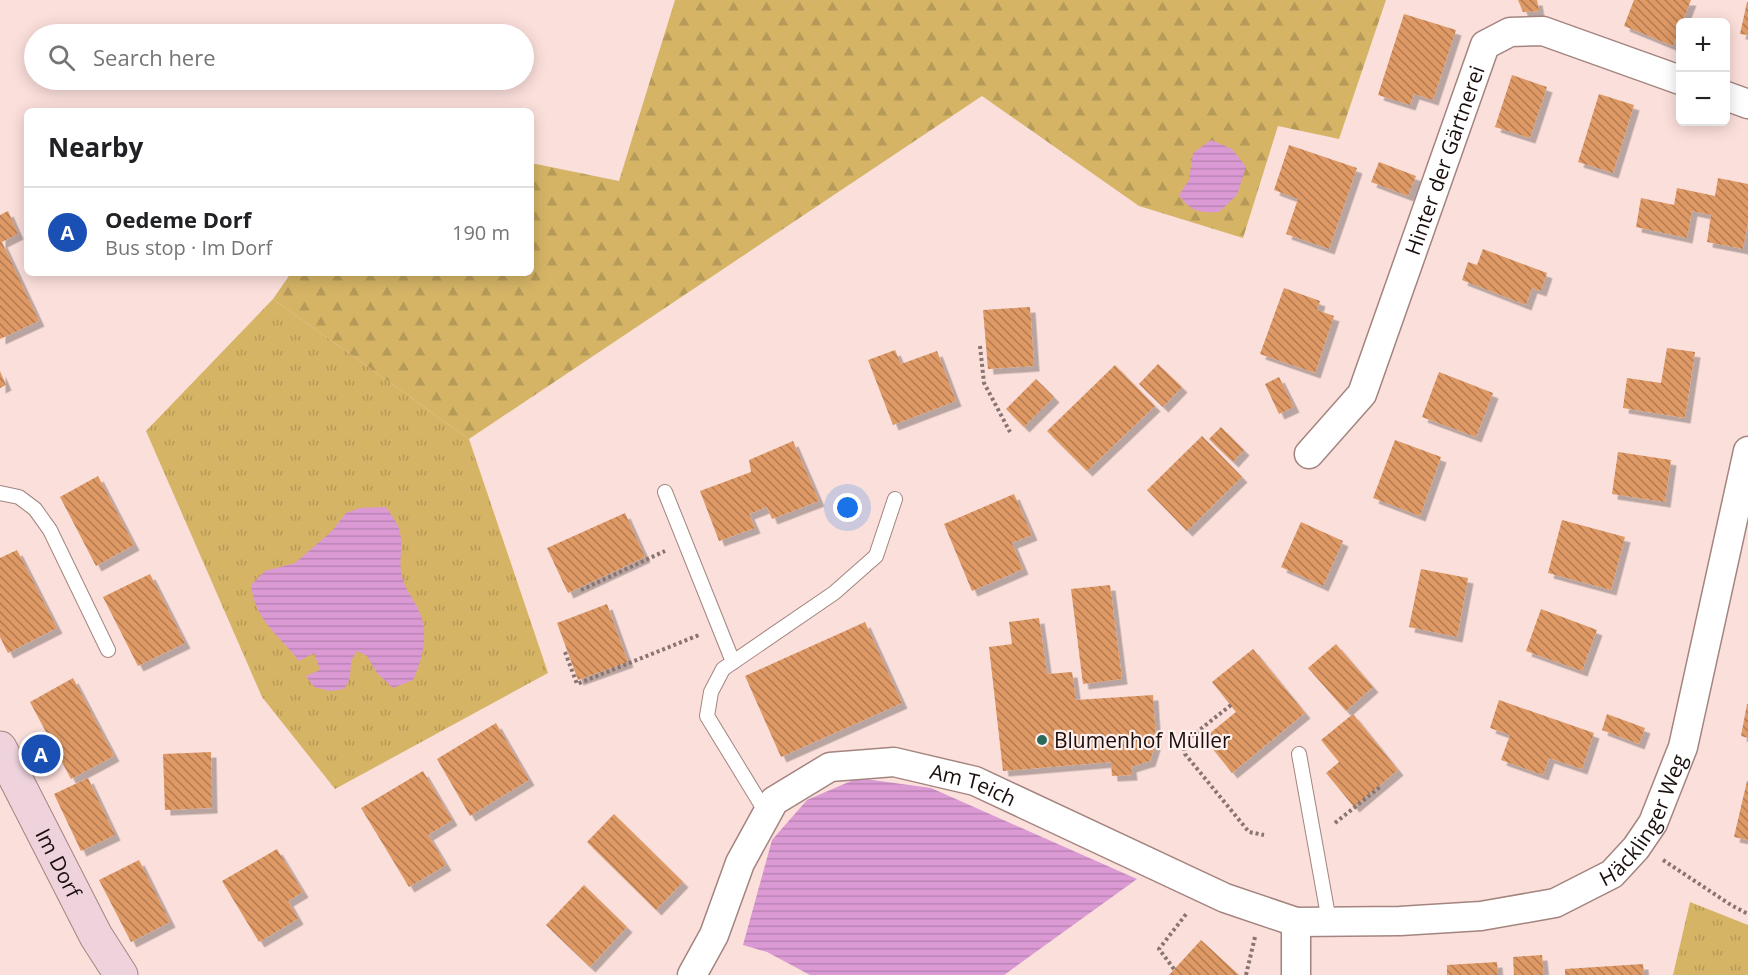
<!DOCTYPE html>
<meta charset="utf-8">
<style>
body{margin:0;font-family:"Open Sans",sans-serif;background:#f6f6f6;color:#202124}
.controls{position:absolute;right:18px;top:18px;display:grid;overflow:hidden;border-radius:9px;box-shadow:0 3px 15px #0003}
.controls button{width:54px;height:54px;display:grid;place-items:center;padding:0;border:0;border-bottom:2px solid #e0e0e0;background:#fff;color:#202124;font:30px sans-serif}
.you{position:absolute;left:848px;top:508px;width:21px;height:21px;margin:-15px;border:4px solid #fff;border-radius:50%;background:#1a73e8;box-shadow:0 0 0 9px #1a73e833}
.badge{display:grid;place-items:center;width:39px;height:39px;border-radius:50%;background:#111827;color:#fff;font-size:20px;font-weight:700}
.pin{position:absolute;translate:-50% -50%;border:3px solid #fff;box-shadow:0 2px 6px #0006}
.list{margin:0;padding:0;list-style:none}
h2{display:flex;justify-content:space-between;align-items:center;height:78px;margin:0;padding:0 24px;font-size:26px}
h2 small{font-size:20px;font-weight:400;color:#757577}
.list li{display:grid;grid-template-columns:39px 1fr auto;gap:18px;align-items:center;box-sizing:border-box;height:90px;padding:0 24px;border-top:2px solid #e0e0e0}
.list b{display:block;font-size:22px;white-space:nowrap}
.list p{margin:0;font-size:20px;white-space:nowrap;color:#757577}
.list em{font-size:20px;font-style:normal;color:#757577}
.icon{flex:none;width:33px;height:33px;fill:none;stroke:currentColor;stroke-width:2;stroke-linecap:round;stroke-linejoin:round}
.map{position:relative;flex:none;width:1748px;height:975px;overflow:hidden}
.search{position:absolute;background:#fff;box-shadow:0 3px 15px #0003;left:24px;top:24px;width:510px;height:66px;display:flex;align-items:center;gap:15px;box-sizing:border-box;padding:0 21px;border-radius:33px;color:#757577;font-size:22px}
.panel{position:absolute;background:#fff;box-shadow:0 3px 15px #0003;left:24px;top:108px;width:510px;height:168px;border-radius:9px}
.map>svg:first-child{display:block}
</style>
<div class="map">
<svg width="1748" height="975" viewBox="0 0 1748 975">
<defs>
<pattern id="grass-tufts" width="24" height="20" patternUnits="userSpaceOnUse" patternTransform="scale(1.5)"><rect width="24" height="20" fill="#d5b466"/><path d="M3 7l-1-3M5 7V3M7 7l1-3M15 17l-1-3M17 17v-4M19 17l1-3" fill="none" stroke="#b69a57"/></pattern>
<pattern id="forest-firs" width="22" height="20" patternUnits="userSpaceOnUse" patternTransform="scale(1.5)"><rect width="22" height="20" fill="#d5b466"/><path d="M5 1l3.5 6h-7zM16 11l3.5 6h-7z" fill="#b69a57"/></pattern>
<pattern id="water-rules" width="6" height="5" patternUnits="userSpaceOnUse" patternTransform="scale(1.5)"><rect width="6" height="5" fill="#db9ad4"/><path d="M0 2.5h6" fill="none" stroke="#bb84b5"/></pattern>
<pattern id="building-back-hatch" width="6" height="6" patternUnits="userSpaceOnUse" patternTransform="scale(1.5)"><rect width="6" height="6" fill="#de9965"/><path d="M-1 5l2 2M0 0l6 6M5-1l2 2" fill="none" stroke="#b37b52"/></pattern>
<filter id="shadow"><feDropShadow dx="5.5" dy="5.5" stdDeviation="0" flood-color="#0004"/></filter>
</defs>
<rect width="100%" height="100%" fill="#fbdfdb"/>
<g fill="url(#grass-tufts)">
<polygon points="273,299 469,439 548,673 335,789 262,697 146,431"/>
<polygon points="1690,902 1748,925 1748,975 1673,975"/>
</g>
<polygon fill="url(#forest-firs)" points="675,0 1386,0 1339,139 1278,126 1243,238 1139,206 982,96 469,439 273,299 291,273 531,273 531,163 619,181"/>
<g fill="url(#water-rules)">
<path d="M1211 140 1232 149 1246 167 1237 195 1219 212C1200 213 1191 212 1179 195L1189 180 1193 153Z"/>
<path d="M386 507C390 513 395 520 398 526 404 540 399 558 401 572 404 588 409 592 416 605 430 629 424 656 413 680L393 688 377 673 367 656 357 651C345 667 356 673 344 689L330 691 314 687 306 676 320 670 314 653 299 661C279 635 255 621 251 585L265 571 295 563 332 531 346 513 360 508Z"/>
<polygon points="858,778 931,788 1137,879 1004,975 810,975 767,952 743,945 772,840 807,800"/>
</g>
<g fill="url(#building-back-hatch)" filter="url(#shadow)">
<polygon points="1518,0 1537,0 1539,11 1523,12"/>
<polygon points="1634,0 1691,0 1673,46 1624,26"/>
<polygon points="1747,2 1748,2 1748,35 1740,34"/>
<polygon points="1404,14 1456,30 1433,100 1414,94 1410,105 1378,95"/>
<polygon points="1512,75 1547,87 1530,138 1495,127"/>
<polygon points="1599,94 1634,105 1613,173 1578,162"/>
<polygon points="1289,145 1357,168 1329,249 1286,234 1298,199 1274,190"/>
<polygon points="1379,162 1416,176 1408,196 1371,182"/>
<polygon points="1718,178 1748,184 1748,222 1743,249 1707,242 1711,215 1692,211 1687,238 1636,227 1641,198 1674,205 1677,188 1715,196"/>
<polygon points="8,211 18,234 2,242 39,321 0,339 0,215"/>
<polygon points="1483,249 1547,273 1541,291 1532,288 1526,305 1462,280 1468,262 1477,265"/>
<polygon points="1284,288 1320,301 1317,310 1334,316 1315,373 1260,354"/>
<polygon points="1030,307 1034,366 988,369 983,310"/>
<polygon points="1667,348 1695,352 1685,418 1623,408 1627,378 1661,383"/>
<polygon points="895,350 901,364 937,351 956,401 893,425 868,360"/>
<polygon points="1158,364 1182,387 1163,407 1139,384"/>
<polygon points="1115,365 1155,406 1087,471 1047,431"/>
<polygon points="0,371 6,385 0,388"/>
<polygon points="1439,372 1493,393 1476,437 1422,417"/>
<polygon points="1279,377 1294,407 1279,414 1265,384"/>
<polygon points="1036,379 1054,397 1024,427 1006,409"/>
<polygon points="1221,427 1244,450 1233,462 1209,439"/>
<polygon points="1202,436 1242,477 1187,531 1147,490"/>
<polygon points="1395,440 1441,457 1420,516 1373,498"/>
<polygon points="793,441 819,501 772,519 767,507 749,514 755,528 719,541 700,491 751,472 749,460"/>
<polygon points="1618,452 1671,460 1665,502 1612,494"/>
<polygon points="98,476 134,545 96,566 60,497"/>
<polygon points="1014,494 1032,535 1012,543 1023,569 972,591 944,524"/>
<polygon points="625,513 645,557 568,593 547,548"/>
<polygon points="1562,520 1625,537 1611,590 1548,573"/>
<polygon points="1301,522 1343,541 1323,586 1281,567"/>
<polygon points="17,550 57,628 8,653 0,637 0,558"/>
<polygon points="1421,569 1468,578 1457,637 1409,627"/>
<polygon points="150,574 185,643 138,666 103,597"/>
<polygon points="1110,585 1122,679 1083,684 1071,589"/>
<polygon points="607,604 628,662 578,680 557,623"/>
<polygon points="1541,609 1597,630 1582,671 1526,651"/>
<polygon points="1039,618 1047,674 1072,672 1076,700 1153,695 1156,742 1150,761 1131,767 1132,775 1112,776 1111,762 1003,771 989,647 1012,644 1009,622"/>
<polygon points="865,622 902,703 781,757 745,676"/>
<polygon points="1336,644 1373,687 1346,711 1308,668"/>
<polygon points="1253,649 1305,713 1232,773 1204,738 1236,712 1212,682"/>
<polygon points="73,678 114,756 71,779 30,702"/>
<polygon points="1499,700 1594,733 1582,769 1549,758 1543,775 1501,760 1510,735 1490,728"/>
<polygon points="1747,704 1748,704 1748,738 1741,736"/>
<polygon points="1353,714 1398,770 1354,807 1326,773 1339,762 1321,740"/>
<polygon points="1607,714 1645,728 1639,744 1602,730"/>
<polygon points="496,723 529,780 470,816 437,759"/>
<polygon points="211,752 212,808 165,810 163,754"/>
<polygon points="423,771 452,820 428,835 446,865 409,887 361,808"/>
<polygon points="88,778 115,835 81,851 54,794"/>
<polygon points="1747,781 1748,781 1748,840 1734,837"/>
<polygon points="614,814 683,882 656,910 587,842"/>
<polygon points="277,849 303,892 288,901 298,919 259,942 222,881"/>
<polygon points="139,860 170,922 131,942 99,880"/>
<polygon points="584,885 627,927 590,967 546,925"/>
<polygon points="1201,940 1239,975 1169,975"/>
<polygon points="1542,955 1544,975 1514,975 1513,957"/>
<polygon points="1497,962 1498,975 1447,975 1447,965"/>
<polygon points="1643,964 1644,975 1565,975 1565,969"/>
</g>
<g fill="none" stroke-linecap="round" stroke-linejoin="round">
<g stroke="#a3847f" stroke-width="16">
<g id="lane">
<polyline points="665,492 733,662"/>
<polyline points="0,493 19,497 35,509 50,530 108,650"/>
<polyline points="1299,754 1329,921"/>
<polyline points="767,814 707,716 711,692 723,669 834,593 876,556 895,499"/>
</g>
</g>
<g stroke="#a3847f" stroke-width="31">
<g id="street">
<polyline points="1726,96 1748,104"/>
<path id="s1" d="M1309 454 1362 394 1485 45 1510 32 1543 31 1680 80"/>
<path id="s2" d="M692 975 714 935 740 863 774 801 830 767 894 762 975 781 1225 898 1296 922 1400 921 1481 916 1555 903 1612 874 1636 848 1653 823 1683 747 1748 451"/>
<polyline points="1296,975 1296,922"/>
</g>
</g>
<g stroke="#a3847f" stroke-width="35">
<g id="secondary">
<path id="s3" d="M0 748 96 936 121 975"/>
</g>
</g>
<g stroke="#887471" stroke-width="4" stroke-dasharray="3 3" stroke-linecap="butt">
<polyline points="980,346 984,383 1010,432"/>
<polyline points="581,590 665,551"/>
<polyline points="565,652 577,684 699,635"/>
<polyline points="1231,705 1183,743 1185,754 1249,832 1264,835"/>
<polyline points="1335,823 1380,787"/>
<polyline points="1663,860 1731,905 1748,914"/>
<polyline points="1174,969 1159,949 1187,913"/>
<polyline points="1246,975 1255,937"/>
</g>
<use href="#lane" stroke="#fff" stroke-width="14"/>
<use href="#street" stroke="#fff" stroke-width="28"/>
<use href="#secondary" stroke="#eed3dc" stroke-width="33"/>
</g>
<circle fill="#296a5a" stroke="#fff0ee" stroke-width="2" cx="1042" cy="740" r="6"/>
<g text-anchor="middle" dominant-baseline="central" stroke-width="4.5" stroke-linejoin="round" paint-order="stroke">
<g font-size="21" fill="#1b0f0e" stroke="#fff0ee">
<text stroke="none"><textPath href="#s1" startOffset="328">Hinter der Gärtnerei</textPath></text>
<text stroke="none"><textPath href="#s2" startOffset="405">Am Teich</textPath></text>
<text stroke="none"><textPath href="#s2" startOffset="1144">Häcklinger Weg</textPath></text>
<text stroke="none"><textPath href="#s3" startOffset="129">Im Dorf</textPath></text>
</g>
<g font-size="21" fill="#1b0f0e" stroke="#fff0ee" text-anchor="start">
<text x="1054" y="740">Blumenhof Müller</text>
</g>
</g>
</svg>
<div class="controls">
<button>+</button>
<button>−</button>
</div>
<div class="you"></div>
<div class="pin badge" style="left:41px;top:754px;background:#1a4fb4">A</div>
<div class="search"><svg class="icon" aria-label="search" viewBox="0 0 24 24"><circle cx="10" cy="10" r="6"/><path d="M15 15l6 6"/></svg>Search here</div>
<section class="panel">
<h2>Nearby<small></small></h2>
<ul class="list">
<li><span class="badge" style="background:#1a4fb4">A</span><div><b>Oedeme Dorf</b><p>Bus stop · Im Dorf</p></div><em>190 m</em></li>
</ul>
</section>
</div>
